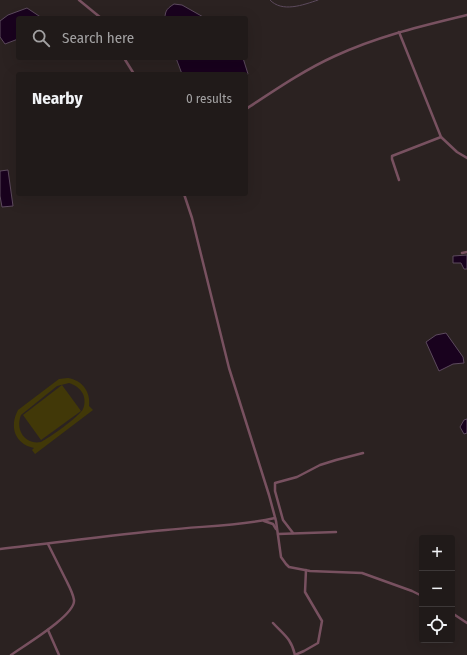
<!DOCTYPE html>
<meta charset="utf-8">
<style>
body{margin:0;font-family:"Fira Sans Condensed",sans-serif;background:#282322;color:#f1f3f6}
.controls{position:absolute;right:12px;bottom:12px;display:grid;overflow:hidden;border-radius:4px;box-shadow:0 4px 16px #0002}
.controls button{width:36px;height:36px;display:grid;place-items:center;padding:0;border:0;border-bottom:1px solid #3d3838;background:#201a19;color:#f1f3f6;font:20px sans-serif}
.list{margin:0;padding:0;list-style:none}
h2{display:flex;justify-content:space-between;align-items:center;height:52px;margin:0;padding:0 16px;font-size:17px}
h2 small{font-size:13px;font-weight:400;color:#a2a1a2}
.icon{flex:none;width:22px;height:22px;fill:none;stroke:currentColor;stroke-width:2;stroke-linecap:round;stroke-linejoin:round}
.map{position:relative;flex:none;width:467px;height:655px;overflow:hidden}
.search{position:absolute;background:#201a19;box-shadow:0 4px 16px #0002;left:16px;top:16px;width:232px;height:44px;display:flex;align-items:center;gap:10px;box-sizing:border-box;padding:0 14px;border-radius:4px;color:#a2a1a2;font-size:15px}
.panel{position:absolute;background:#201a19;box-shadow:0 4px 16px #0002;left:16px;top:72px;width:232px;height:124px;border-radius:4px}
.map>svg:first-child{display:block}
</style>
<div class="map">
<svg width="467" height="655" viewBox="0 0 467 655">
<rect width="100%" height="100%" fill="#2b2221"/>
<g fill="#413808" fill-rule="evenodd">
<path d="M68 378C82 380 91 392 89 406L93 410 35 454 32 450 34 448C15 444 9 427 18 410L55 382 59 379ZM69 383C75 385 80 388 83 394 85 398 85 405 83 409 80 416 49 438 41 442 25 445 15 430 21 415L57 386Z"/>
<polygon points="62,385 81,411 41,440 23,415"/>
</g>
<g fill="#19021e" stroke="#5c4a5d">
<path d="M174 4 182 5 205 18H165C165 10 168 8 174 4Z"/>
<polygon points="27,8 42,18 18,18 18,39 5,44 0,37 0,21 8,15"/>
<polygon points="176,58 243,58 248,74 246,76 246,74 182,74"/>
<polygon points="8,170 13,206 2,207 0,196 0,171"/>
<polygon points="467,255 467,269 464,269 461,263 453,263 453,256"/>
<polygon points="446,333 463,357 464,363 453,364 439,371 426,342 436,335"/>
<polygon points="467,419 467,433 464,434 460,427 464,420"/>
</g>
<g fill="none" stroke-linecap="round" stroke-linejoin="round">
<path stroke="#5c4a5d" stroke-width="1" d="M270 0C282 13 303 5 318 0"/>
<g stroke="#785160" stroke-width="2.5">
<polyline points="79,0 101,18"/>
<polyline points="399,32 441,137 457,152 467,158"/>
<polyline points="124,58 134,74"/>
<path d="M246 109C275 90 304 70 335 56 378 36 422 26 467 15"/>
<polyline points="399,180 392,159 392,156 441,137"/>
<polyline points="184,194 192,218 229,368 269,495 276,521 281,557 286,564 289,567 310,571 362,573 412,591 422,596"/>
<polyline points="462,253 467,252"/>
<polyline points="264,521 273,524 276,529"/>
<polyline points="293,533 283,520 275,491 275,483 297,477 320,465 336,460 363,453"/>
<polyline points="278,534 336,532"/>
<path d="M0 549C55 543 111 535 166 530 202 526 239 526 275 518"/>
<polyline points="452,613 467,623"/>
<path d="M273 623C284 635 291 638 295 655"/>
<polyline points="48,630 59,655"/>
<path d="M11 655C23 646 76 615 74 600 73 593 69 586 66 580 60 568 54 556 48 544"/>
<polyline points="295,655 304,651 318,643 322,621 305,592 306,570"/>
</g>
</g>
</svg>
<div class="controls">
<button>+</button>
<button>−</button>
<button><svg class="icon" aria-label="locate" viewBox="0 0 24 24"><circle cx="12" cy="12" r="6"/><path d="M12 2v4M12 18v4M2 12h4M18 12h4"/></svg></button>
</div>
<div class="search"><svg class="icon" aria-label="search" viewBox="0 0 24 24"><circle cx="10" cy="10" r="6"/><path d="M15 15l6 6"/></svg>Search here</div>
<section class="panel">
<h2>Nearby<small>0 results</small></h2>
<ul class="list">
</ul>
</section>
</div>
